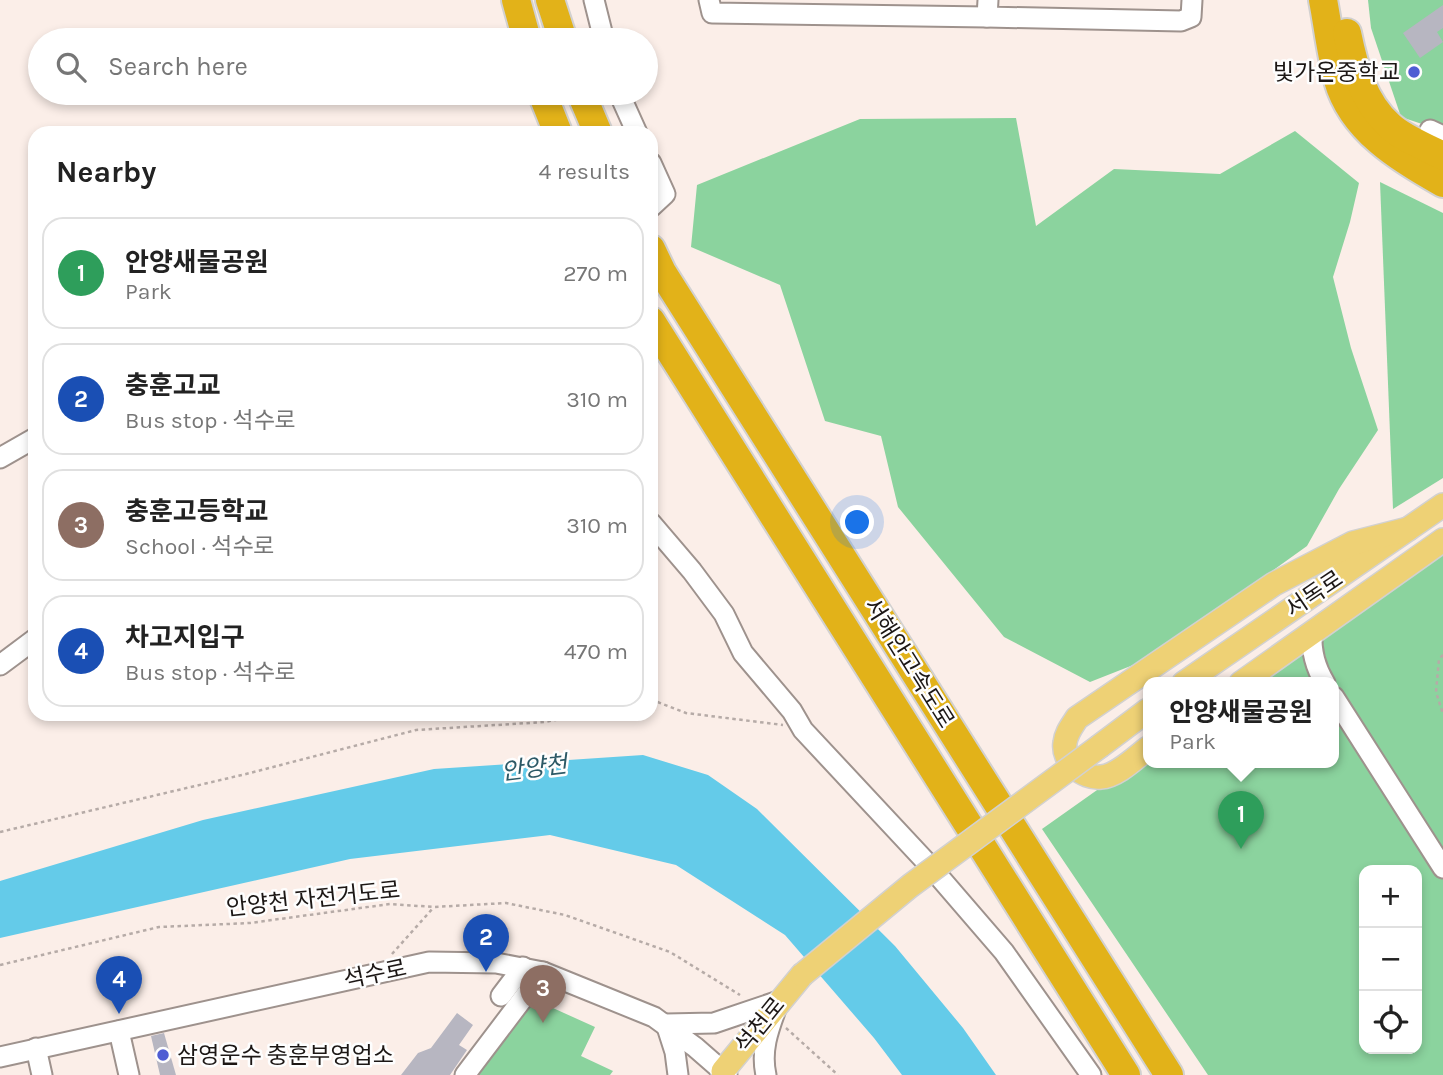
<!DOCTYPE html>
<meta charset="utf-8">
<style>
body{margin:0;font-family:Karla,"Noto Sans KR",sans-serif;background:#f6f6f6;color:#222}
.controls{position:absolute;right:21px;bottom:21px;display:grid;overflow:hidden;border-radius:14px;box-shadow:0 4px 10px #0003}
.controls button{width:63px;height:63px;display:grid;place-items:center;padding:0;border:0;border-bottom:2px solid #e0e0e0;background:#fff;color:#222;font:35px sans-serif}
.you{position:absolute;left:858px;top:523px;width:24px;height:24px;margin:-18px;border:5px solid #fff;border-radius:50%;background:#1a73e8;box-shadow:0 0 0 10px #1a73e833}
.badge{display:grid;place-items:center;width:46px;height:46px;border-radius:50%;background:#4f5dd3;color:#fff;font-size:23px;font-weight:700}
.pin{position:absolute;translate:-50% -58px;filter:drop-shadow(0 2px 4px #0008)}
.pin::after{content:'';position:absolute;top:37px;width:24px;height:21px;background:inherit;clip-path:polygon(0 0,100% 0,50% 100%)}
.popup{position:absolute;left:1143px;top:677px;width:196px;height:91px;box-sizing:border-box;display:grid;place-content:center;border-radius:14px;background:#fff;filter:drop-shadow(0 2px 5px #0005);font-size:23px;white-space:nowrap;color:#767676}
.popup b{font-size:26px;color:#222}
.popup::after{content:'';position:absolute;left:50%;top:100%;margin-left:-14px;border:14px solid transparent;border-top-color:#fff}
.list{margin:0;padding:0;list-style:none}
h2{display:flex;justify-content:space-between;align-items:center;height:91px;margin:0;padding:0 28px;font-size:30px}
h2 small{font-size:23px;font-weight:400;color:#767676}
.list li{display:grid;grid-template-columns:46px 1fr auto;gap:21px;align-items:center;box-sizing:border-box;height:112px;margin:0 14px 14px;padding:0 14px;border:2px solid #e0e0e0;border-radius:21px}
.list b{display:block;font-size:26px;white-space:nowrap}
.list p{margin:0;font-size:23px;white-space:nowrap;color:#767676}
.list em{font-size:23px;font-style:normal;color:#767676}
.icon{flex:none;width:38px;height:38px;fill:none;stroke:currentColor;stroke-width:2;stroke-linecap:round;stroke-linejoin:round}
.map{position:relative;flex:none;width:1443px;height:1075px;overflow:hidden}
.search{position:absolute;background:#fff;box-shadow:0 4px 10px #0003;left:28px;top:28px;width:630px;height:77px;display:flex;align-items:center;gap:18px;box-sizing:border-box;padding:0 24px;border-radius:38px;color:#767676;font-size:26px}
.panel{position:absolute;background:#fff;box-shadow:0 4px 10px #0003;left:28px;top:126px;width:630px;height:595px;border-radius:21px}
.map>svg:first-child{display:block}
</style>
<div class="map">
<svg width="1443" height="1075" viewBox="0 0 1443 1075">
<rect width="100%" height="100%" fill="#fbeee8"/>
<g fill="#8bd39e" fill-rule="evenodd">
<polygon points="1368,0 1443,0 1443,131 1401,117 1371,28"/>
<polygon points="1016,118 1036,226 1114,169 1220,174 1295,131 1359,183 1350,222 1333,277 1351,348 1378,430 1339,489 1307,546 1151,658 1090,682 1004,637 898,507 881,436 825,421 780,285 691,247 697,185 860,119"/>
<polygon points="1380,182 1443,213 1443,478 1393,509"/>
<path d="M1443 552V1075H1208L1042 829 1148 754V763H1334V683H1250ZM1364 870H1417V1049H1364Z"/>
<polygon points="533,999 595,1027 581,1056 613,1071 610,1075 478,1075"/>
</g>
<polygon fill="#64cbe9" points="643,755 708,775 757,809 895,946 963,1028 996,1075 902,1075 874,1038 785,935 676,865 550,835 350,859 0,938 0,881 203,820 434,769"/>
<g fill="#b7b6c1">
<polygon points="1443,5 1443,28 1437,32 1443,42 1420,58 1403,33"/>
<polygon points="457,1013 473,1025 459,1045 467,1050 450,1075 401,1075 418,1053 431,1048"/>
<polygon points="164,1033 176,1075 160,1075 151,1036"/>
</g>
<g fill="none" stroke-linecap="round" stroke-linejoin="round">
<g stroke="#9e928d" stroke-width="23">
<g id="minor">
<polyline points="594,0 604,40"/>
<polyline points="709,0 712,13 987,17"/>
<polyline points="988,0 987,17 1181,21 1191,17 1192,0"/>
<polyline points="619,93 637,133"/>
<polyline points="1430,130 1443,136"/>
<polyline points="651,163 665,194 651,207"/>
<polyline points="0,458 35,438"/>
<polyline points="651,523 692,571 724,614 743,653 792,711 803,730 929,865 1004,952 1091,1075"/>
<path d="M1312 633C1311 652 1315 667 1325 683"/>
<polyline points="0,665 35,639"/>
<polyline points="1334,697 1443,868"/>
<polyline points="501,996 523,967"/>
<polyline points="119,1031 129,1075"/>
<polyline points="36,1048 42,1075"/>
<polyline points="0,1057 429,962 496,963 543,972 654,1017 695,1047 727,1075"/>
<polyline points="465,1075 543,972"/>
<path d="M678 1075 675 1052 666 1024 714 1023 779 1001C770 1026 760 1048 766 1075"/>
</g>
</g>
<g stroke="#d2d1d0" stroke-width="26">
<g id="major">
<polyline points="1184,683 1443,505"/>
<polyline points="1241,683 1443,540"/>
<polyline points="1100,746 1148,710"/>
<path d="M1148 748C1135 758 1117 776 1101 777 1083 779 1062 761 1065 743 1066 733 1072 726 1077 718L1274 584 1353 543 1408 529"/>
<polyline points="723,1071 802,975"/>
</g>
</g>
<g stroke="#d2d1d0" stroke-width="32">
<g id="highway">
<polyline points="516,0 527,40"/>
<polyline points="550,0 563,40"/>
<path d="M1323 0C1328 26 1331 54 1338 80 1352 130 1400 159 1443 183"/>
<path d="M1347 33C1354 67 1363 102 1390 126 1404 139 1426 147 1443 156"/>
<polyline points="542,93 558,133"/>
<polyline points="581,93 598,133"/>
<polyline points="651,249 662,272 1169,1075"/>
<polyline points="651,321 1126,1075"/>
</g>
</g>
<g stroke="#b6aba7" stroke-width="2.5" stroke-dasharray="3.5 3.5" stroke-linecap="butt">
<polyline points="1443,655 1439,659 1436,692 1443,714"/>
<polyline points="651,702 655,701 686,713 783,725"/>
<polyline points="0,832 246,774 416,730 545,722 587,714"/>
<polyline points="392,954 434,907"/>
<polyline points="0,965 159,927 250,923 390,904 434,907 506,903 565,915 670,952 740,995"/>
<polyline points="786,1028 838,1075"/>
</g>
<use href="#minor" stroke="#fff" stroke-width="19"/>
<use href="#major" stroke="#eed175" stroke-width="23"/>
<use href="#highway" stroke="#e2b219" stroke-width="28"/>
<g stroke="#d2d1d0" stroke-width="26" stroke-linecap="butt">
<polyline id="major-bridge" points="802,975 910,886 1100,746"/>
</g>
<use href="#major-bridge" stroke="#eed175" stroke-width="23"/>
</g>
<g fill="#4f5dd3" stroke="#fefefe" stroke-width="2.5">
<circle cx="1414" cy="72" r="7"/>
<circle cx="163" cy="1055" r="7"/>
</g>
<g text-anchor="middle" dominant-baseline="central" stroke-width="5" stroke-linejoin="round" paint-order="stroke">
<g font-size="23" fill="#1c1715" stroke="#fefefe" text-anchor="end">
<text x="1400" y="72">빛가온중학교</text>
<text x="177" y="1055" text-anchor="start">삼영운수 충훈부영업소</text>
</g>
<g font-size="23" fill="#1c1715" stroke="#fefefe">
<text transform="translate(1314 594) rotate(-34)">서독로</text>
<text transform="translate(909 663) rotate(58)">서해안고속도로</text>
<text transform="translate(313 899) rotate(-6)">안양천 자전거도로</text>
<text transform="translate(375 974) rotate(-12)">석수로</text>
<text transform="translate(760 1025) rotate(-51)">석천로</text>
</g>
<g font-size="24" font-style="italic" fill="#2c5966" stroke="#fefefe">
<text transform="translate(534 768) rotate(-7)">안양천</text>
</g>
</g>
</svg>
<div class="controls">
<button>+</button>
<button>−</button>
<button><svg class="icon" aria-label="locate" viewBox="0 0 24 24"><circle cx="12" cy="12" r="6"/><path d="M12 2v4M12 18v4M2 12h4M18 12h4"/></svg></button>
</div>
<div class="you"></div>
<div class="pin badge" style="left:1241px;top:849px;background:#2e9e5b">1</div>
<div class="popup"><b>안양새물공원</b>Park</div>
<div class="pin badge" style="left:486px;top:972px;background:#1a4fb4">2</div>
<div class="pin badge" style="left:543px;top:1023px;background:#8d6e63">3</div>
<div class="pin badge" style="left:119px;top:1014px;background:#1a4fb4">4</div>
<div class="search"><svg class="icon" aria-label="search" viewBox="0 0 24 24"><circle cx="10" cy="10" r="6"/><path d="M15 15l6 6"/></svg>Search here</div>
<section class="panel">
<h2>Nearby<small>4 results</small></h2>
<ul class="list">
<li><span class="badge" style="background:#2e9e5b">1</span><div><b>안양새물공원</b><p>Park</p></div><em>270 m</em></li>
<li><span class="badge" style="background:#1a4fb4">2</span><div><b>충훈고교</b><p>Bus stop · 석수로</p></div><em>310 m</em></li>
<li><span class="badge" style="background:#8d6e63">3</span><div><b>충훈고등학교</b><p>School · 석수로</p></div><em>310 m</em></li>
<li><span class="badge" style="background:#1a4fb4">4</span><div><b>차고지입구</b><p>Bus stop · 석수로</p></div><em>470 m</em></li>
</ul>
</section>
</div>
